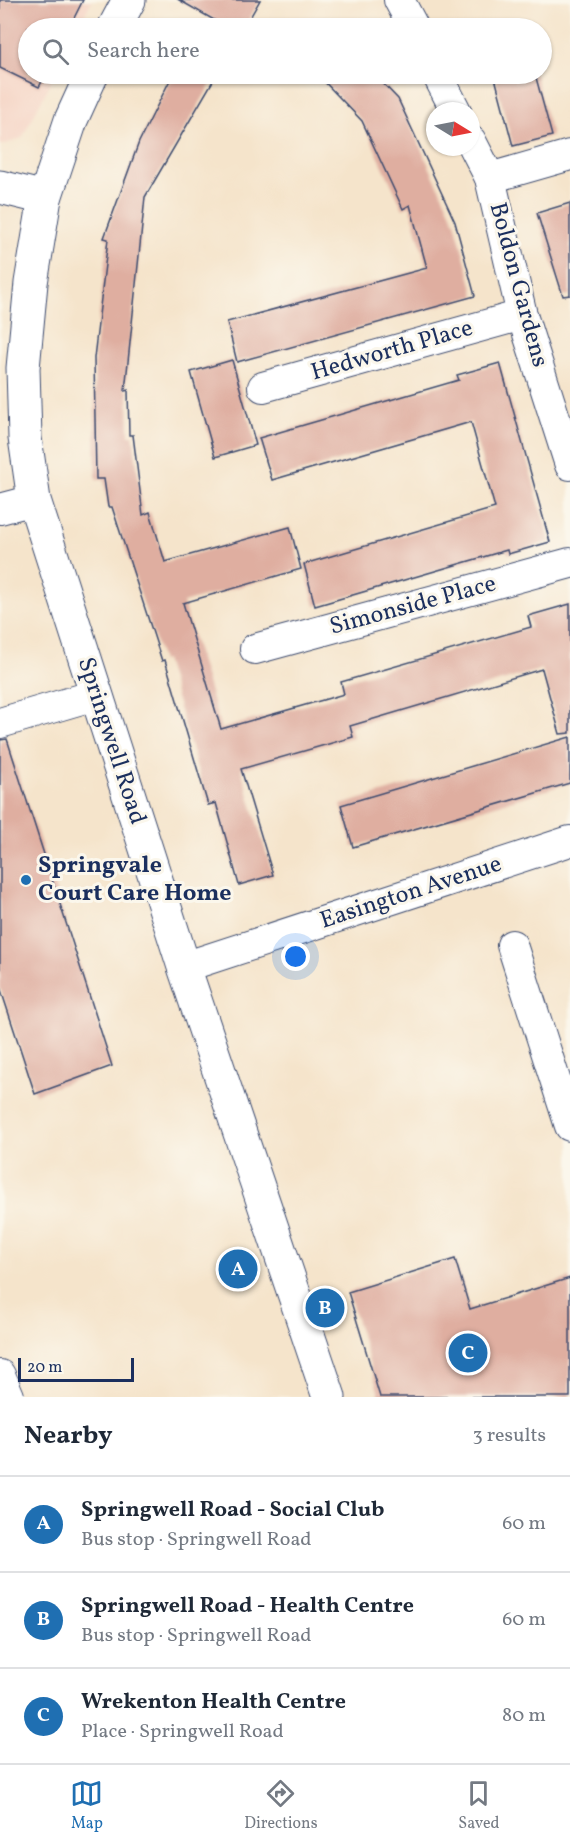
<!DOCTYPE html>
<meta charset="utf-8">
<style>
body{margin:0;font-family:Vollkorn,serif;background:#f2f2f3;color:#1f2937}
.compass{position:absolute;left:426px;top:102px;width:54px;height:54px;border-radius:50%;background:#fff;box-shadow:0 2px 4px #0004;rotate:100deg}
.scale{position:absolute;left:18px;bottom:15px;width:116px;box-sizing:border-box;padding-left:6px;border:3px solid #1b2f5e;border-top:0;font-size:16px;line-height:21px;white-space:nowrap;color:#1b2f5e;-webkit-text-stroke:4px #fbf7ec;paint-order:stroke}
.you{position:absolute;left:296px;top:957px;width:21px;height:21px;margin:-15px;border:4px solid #fff;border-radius:50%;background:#1a73e8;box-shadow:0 0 0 9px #1a73e833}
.badge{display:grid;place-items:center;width:39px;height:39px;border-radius:50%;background:#1f6fb2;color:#fff;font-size:20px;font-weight:700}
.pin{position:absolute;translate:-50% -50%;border:3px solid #fff;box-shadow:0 2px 6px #0006}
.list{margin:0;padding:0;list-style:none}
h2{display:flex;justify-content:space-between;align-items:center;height:78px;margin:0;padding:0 24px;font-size:26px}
h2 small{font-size:20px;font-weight:400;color:#747a83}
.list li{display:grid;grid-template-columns:39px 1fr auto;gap:18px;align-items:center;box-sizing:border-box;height:96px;padding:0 24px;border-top:2px solid #e0e1e3}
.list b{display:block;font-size:22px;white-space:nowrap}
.list p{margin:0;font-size:20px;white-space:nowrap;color:#747a83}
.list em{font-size:20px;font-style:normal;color:#747a83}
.icon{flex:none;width:33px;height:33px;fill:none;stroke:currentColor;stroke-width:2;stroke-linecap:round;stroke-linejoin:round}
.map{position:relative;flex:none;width:570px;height:1397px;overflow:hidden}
.search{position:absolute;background:#fff;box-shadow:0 2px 4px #0004;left:18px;right:18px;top:18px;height:66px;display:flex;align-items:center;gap:15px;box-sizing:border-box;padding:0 21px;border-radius:33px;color:#747a83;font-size:22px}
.sheet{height:366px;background:#fff}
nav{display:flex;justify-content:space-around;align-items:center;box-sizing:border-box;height:84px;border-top:2px solid #e0e1e3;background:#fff;font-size:16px;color:#747a83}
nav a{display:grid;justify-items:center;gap:3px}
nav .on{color:#1f6fb2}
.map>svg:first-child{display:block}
</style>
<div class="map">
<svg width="570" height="1397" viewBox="0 0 570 1397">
<rect width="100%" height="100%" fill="#fbf7ec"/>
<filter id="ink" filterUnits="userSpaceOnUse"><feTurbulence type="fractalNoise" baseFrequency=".0167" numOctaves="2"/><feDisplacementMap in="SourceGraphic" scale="12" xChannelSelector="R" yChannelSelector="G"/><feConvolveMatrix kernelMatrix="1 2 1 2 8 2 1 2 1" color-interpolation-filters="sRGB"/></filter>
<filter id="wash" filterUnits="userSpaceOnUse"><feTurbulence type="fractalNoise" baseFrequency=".008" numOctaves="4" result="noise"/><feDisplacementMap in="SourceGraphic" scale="24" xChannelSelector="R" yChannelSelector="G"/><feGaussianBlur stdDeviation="1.35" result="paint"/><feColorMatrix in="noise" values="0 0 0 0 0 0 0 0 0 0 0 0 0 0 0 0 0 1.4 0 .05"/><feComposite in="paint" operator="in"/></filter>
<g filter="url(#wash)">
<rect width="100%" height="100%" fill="#f5e4cb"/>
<polygon fill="#f5d2c2" points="0,0 92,0 78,28 28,28 28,74 55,74 22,138 2,145 0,144"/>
<g id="blocks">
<g fill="#dfaea0">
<polygon points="0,0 83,0 69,28 28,28 28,74 46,74 39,87 0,68"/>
<polygon points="179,0 260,0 244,28 228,28"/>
<polygon points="173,74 217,74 145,197 125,391 128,390 129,435 133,435 143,515 150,512 165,562 290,527 301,569 183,603 221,729 344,694 341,682 531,627 528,616 570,604 570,733 560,734 542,669 350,726 353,737 241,769 273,875 239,885 216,803 208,805 165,660 162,661 112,507 108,507 104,479 96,479 94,358 108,239 104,238 139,142"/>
<polygon points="317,74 374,74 398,99 455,222 475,296 237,362 227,322 427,268 410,205 403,209 362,121"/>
<polygon points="494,74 535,74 552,136 513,146"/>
<polygon points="570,203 570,295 563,296 537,213"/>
<polygon points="232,360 256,445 215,457 191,372"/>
<polygon points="500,363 550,542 508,554 507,550 315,606 304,564 495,508 471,422 272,480 259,438 459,380 457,375"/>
<polygon points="570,737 570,783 353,847 341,805"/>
<polygon points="7,739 112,1066 35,1094 0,987 0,740"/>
<polygon points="455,1259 470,1309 570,1278 570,1397 380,1397 348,1292"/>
</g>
</g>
</g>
<g filter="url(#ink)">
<use href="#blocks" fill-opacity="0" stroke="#3c4a6e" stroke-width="1.5"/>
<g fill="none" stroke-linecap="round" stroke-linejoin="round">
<g stroke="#3c4a6e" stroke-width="32">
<g id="minor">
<polyline points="399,0 414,28"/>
<polyline points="437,74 456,111"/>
<polyline points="471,141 490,178 522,315 570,465"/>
<polyline points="490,178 570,155"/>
<polyline points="263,387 522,315"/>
<polyline points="0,509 34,500"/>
<polyline points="255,649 570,563"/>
<polyline points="0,723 95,695"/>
<polyline points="512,945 570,1126"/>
<polyline points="184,967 570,841"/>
<polyline points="0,1375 9,1396"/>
</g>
</g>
<g stroke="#3c4a6e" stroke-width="35">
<polyline id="tertiary" points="0,187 45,198"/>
</g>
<g stroke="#3c4a6e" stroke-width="35">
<g id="secondary">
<polyline points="114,28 129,0"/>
<polyline points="92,74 71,120 45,198 31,283 23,368 25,438 34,500 184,967 329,1397"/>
</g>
</g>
<use href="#minor" stroke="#fff" stroke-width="30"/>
<use href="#tertiary" stroke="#fff" stroke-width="33"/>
<use href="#secondary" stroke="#fff" stroke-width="33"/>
</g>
</g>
<circle fill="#1f6fb2" stroke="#fbf7ec" stroke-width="2" cx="26" cy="880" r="6"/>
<g text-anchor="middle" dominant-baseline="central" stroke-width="6" stroke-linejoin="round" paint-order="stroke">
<g font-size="24" fill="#1b2f5e" stroke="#fbf7ec">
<text transform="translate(518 285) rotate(75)">Boldon Gardens</text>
<text transform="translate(392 351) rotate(-16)">Hedworth Place</text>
<text transform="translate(413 606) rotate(-15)">Simonside Place</text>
<text transform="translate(111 741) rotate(72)">Springwell Road</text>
<text transform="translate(411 893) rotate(-18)">Easington Avenue</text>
</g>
<g font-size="24" font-weight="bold" fill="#1b2f5e" stroke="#fbf7ec" text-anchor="start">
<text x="38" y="866">Springvale<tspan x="38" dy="28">Court Care Home</tspan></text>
</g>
</g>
</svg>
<svg class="compass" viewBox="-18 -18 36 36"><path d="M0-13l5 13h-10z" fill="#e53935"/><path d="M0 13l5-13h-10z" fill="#747a83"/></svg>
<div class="scale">20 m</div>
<div class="you"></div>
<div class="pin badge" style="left:238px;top:1269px">A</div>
<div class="pin badge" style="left:325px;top:1308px">B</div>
<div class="pin badge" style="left:468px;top:1353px">C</div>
<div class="search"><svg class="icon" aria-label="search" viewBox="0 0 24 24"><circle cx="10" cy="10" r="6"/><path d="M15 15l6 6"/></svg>Search here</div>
</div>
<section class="sheet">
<h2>Nearby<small>3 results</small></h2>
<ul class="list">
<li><span class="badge">A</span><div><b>Springwell Road - Social Club</b><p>Bus stop · Springwell Road</p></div><em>60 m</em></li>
<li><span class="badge">B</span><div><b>Springwell Road - Health Centre</b><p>Bus stop · Springwell Road</p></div><em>60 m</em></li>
<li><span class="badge">C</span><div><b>Wrekenton Health Centre</b><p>Place · Springwell Road</p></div><em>80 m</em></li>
</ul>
</section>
<nav>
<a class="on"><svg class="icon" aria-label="map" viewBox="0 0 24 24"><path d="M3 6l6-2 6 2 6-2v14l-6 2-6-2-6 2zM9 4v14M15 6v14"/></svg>Map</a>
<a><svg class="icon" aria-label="directions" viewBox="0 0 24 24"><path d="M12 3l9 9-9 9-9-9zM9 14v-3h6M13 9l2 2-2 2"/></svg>Directions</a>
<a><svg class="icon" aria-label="saved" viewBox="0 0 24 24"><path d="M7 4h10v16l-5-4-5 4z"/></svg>Saved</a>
</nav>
